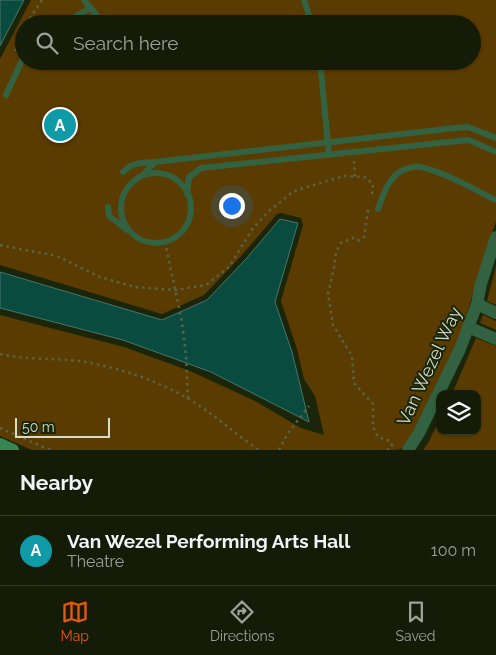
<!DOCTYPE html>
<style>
body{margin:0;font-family:Raleway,sans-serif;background:#212915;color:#f1f3f6}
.controls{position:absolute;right:15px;bottom:15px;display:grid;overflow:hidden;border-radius:10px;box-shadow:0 1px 4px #0004}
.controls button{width:45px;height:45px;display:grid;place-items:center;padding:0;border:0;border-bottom:1px solid #333a28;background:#141c07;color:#f1f3f6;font:25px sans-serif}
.scale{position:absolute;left:15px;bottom:12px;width:95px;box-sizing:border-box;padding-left:5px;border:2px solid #d5ddcc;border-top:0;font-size:14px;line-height:18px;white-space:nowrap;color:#d5ddcc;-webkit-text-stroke:4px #1a2509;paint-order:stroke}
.you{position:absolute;left:231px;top:205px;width:18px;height:18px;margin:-12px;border:4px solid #fff;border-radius:50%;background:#1a73e8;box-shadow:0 0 0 8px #1a73e833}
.badge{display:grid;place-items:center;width:32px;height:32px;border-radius:50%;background:#ea580c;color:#fff;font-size:16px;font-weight:700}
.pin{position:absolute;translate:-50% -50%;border:2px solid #fff;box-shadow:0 1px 5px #0006}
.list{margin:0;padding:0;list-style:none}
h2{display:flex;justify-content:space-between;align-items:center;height:65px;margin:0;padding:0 20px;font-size:21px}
h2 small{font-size:16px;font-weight:400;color:#9da19b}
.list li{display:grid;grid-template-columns:32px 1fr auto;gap:15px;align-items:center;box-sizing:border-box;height:70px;padding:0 20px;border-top:1px solid #333a28}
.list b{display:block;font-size:19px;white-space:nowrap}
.list p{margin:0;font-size:16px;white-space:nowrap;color:#9da19b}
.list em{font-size:16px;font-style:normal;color:#9da19b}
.icon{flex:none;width:28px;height:28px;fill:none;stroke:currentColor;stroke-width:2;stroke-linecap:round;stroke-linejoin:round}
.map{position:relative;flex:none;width:496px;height:450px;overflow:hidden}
.search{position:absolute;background:#141c07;box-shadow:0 1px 4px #0004;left:15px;right:15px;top:15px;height:55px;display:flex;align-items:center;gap:12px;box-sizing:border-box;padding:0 18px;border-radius:28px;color:#9da19b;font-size:19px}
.sheet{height:135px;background:#141c07}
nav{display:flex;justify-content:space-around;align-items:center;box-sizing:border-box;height:70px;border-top:1px solid #333a28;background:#141c07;font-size:14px;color:#9da19b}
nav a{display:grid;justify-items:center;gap:2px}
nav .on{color:#ea580c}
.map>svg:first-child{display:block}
</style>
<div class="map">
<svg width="496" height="450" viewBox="0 0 496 450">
<rect width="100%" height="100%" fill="#1a2509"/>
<g fill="#5b3c00" fill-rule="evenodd">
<path d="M31 0H496V221L448 373 404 448 396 450H32L0 436V315L124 347 190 371 253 400 301 428 324 435 315 396 304 379 297 349 281 301 303 225 301 218 281 213 277 214 242 255 204 295 162 314 0 265V59ZM24 24H472V61H24Z"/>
<polygon points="496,266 496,305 487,301"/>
<polygon points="483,315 496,321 496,330 480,323"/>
<polygon points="476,338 496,346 496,450 423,450 428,443 440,419 440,431 477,431 477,394 452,394"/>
</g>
<g fill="#0a4b40" stroke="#47776a">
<polygon points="0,0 24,0 0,46"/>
<polygon points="280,219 298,223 275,302 292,352 309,422 211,372 123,340 0,308 0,272 162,320 207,300 246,259"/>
</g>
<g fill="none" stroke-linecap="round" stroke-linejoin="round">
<g stroke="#59634b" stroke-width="2.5" stroke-dasharray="2.5 4" stroke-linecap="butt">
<polyline points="26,24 42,0"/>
<polyline points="15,51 24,28"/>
<polyline points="354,161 355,177"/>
<polyline points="368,210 364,237 357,241 353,238 341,243 336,252 334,268 328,294 333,325 352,356 354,383 373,404 373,427 378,437 390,441 393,447"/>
<polyline points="165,242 182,322 186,356 188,398"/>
<polyline points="0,245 57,256 100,277 135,287 175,290 206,285 229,267 253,228 269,211 294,191 344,176 365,177 373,184 372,196"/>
<path d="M0 354C26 360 53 358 79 361 117 367 154 379 187 398 211 412 235 433 258 450"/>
<polyline points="0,428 50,450"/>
<polyline points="279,450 288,433 309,406"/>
<polyline points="387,450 393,447"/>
</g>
<g stroke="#326241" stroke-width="6">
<polyline points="84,0 104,24"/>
<polyline points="304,0 312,24"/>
<polyline points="63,24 90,8"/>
<polyline points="320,61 329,155"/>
<polyline points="6,95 24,56"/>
<path d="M123 172C132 162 143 163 155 162"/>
<circle cx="156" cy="208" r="35"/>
<polyline points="143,175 155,162 455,128 468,127 496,138"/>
<polyline points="187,194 189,177 201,168 458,141 469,140 496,152"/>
<polyline points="108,207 109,216 127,230"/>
<path d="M378 209C382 199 385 186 393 178 397 172 406 168 413 167 430 164 479 192 496 200"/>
</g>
<g stroke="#326241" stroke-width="12">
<polyline points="477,304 496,313"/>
<polyline points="468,327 496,339"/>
<polyline points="408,450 419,433 460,349 477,304 481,284 496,237"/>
</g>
<polyline stroke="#358652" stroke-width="12" points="0,444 13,450"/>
</g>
<g text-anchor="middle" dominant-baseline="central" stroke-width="4" stroke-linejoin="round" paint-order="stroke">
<g font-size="18" fill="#d5ddcc" stroke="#1a2509">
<text transform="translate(429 366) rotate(-65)">Van Wezel Way</text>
</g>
</g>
</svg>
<div class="controls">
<button><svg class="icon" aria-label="layers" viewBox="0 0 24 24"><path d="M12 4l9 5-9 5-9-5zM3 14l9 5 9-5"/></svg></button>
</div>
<div class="scale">50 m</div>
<div class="you"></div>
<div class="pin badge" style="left:60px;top:125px;background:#0f9aa8">A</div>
<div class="search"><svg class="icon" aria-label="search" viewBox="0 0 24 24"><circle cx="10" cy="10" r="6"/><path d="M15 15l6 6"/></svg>Search here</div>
</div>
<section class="sheet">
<h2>Nearby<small></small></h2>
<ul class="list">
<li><span class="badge" style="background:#0f9aa8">A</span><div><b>Van Wezel Performing Arts Hall</b><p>Theatre</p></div><em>100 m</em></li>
</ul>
</section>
<nav>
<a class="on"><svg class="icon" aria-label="map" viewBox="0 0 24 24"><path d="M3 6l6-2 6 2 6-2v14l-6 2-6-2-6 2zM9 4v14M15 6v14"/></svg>Map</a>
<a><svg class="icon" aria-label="directions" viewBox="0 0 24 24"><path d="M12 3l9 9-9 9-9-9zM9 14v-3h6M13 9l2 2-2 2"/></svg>Directions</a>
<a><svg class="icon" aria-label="saved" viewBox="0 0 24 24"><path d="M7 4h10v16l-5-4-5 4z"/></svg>Saved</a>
</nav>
